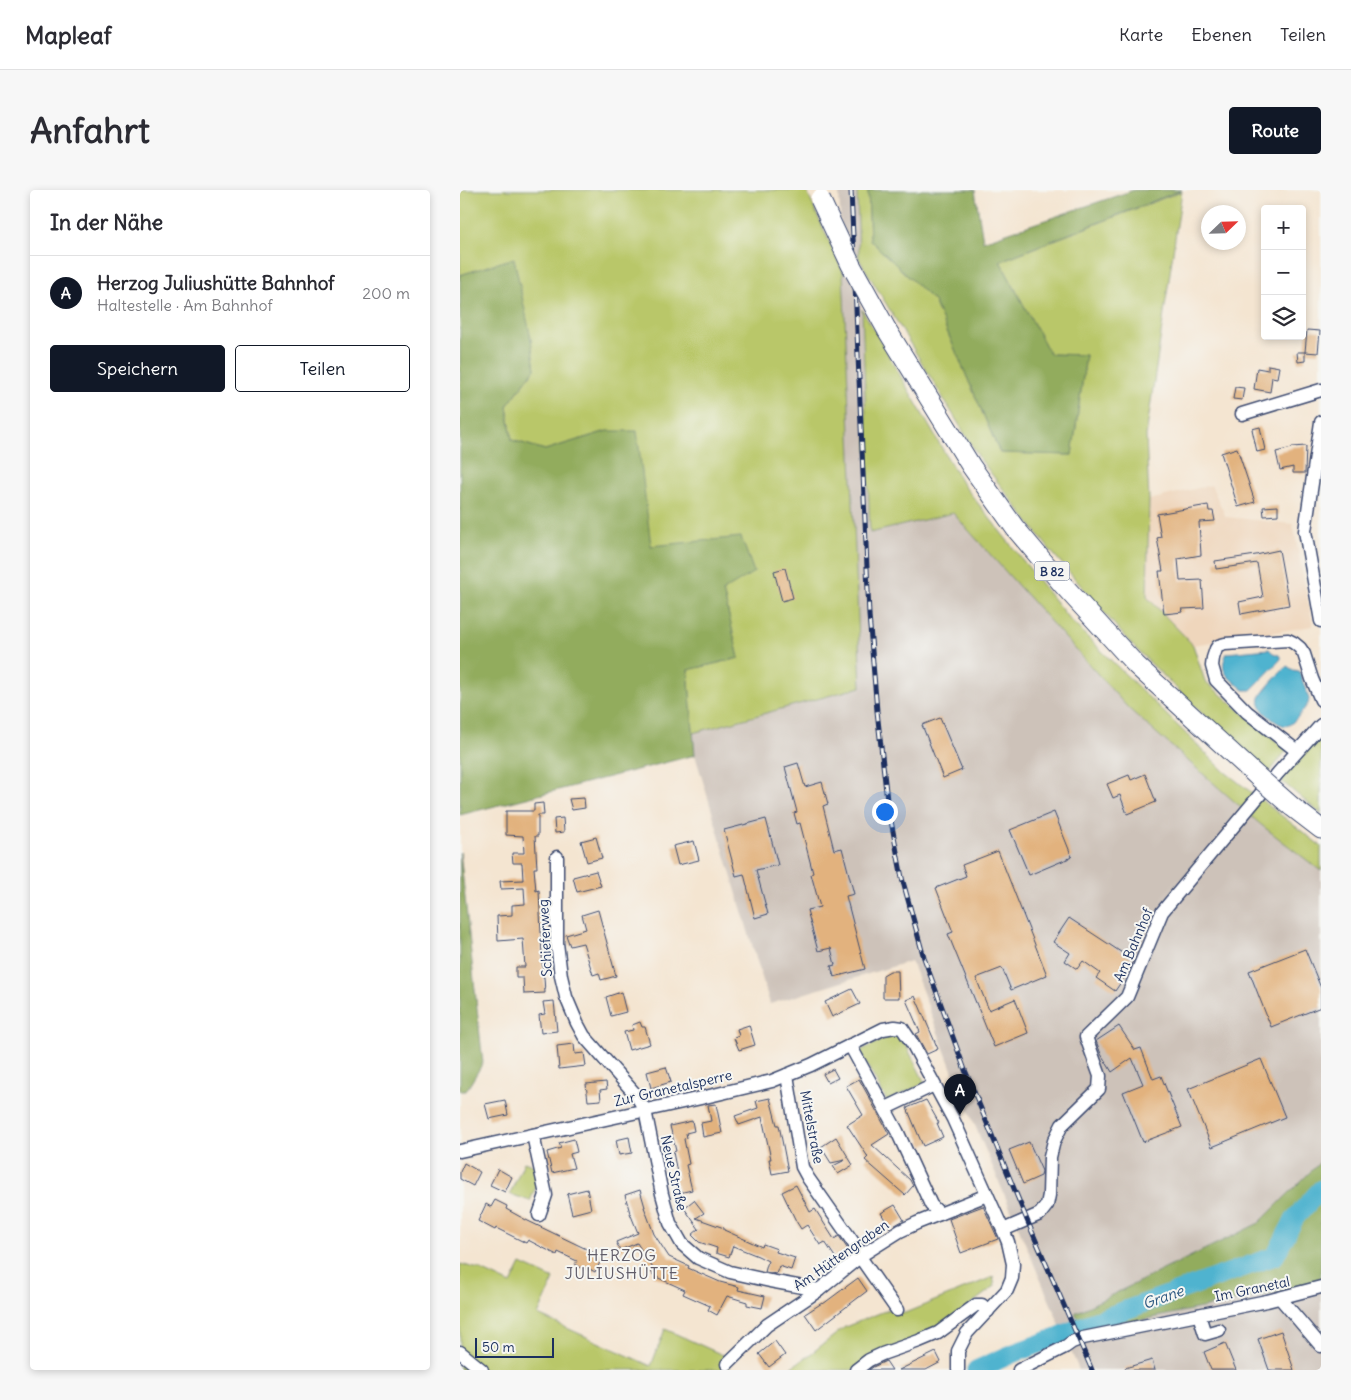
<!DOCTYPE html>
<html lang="de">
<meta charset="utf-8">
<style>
body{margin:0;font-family:Delius,sans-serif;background:#f7f7f7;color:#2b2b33}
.controls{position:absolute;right:15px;top:15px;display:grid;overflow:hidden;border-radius:5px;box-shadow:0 2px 8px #0003}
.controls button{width:45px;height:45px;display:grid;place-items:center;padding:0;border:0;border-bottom:1px solid #e1e1e2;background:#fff;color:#2b2b33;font:25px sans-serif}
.compass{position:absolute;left:741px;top:15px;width:45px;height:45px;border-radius:50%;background:#fff;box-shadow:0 2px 8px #0003;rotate:67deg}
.scale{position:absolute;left:15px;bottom:12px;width:79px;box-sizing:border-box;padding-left:5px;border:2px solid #1b2f5e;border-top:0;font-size:14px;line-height:18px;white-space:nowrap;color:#1b2f5e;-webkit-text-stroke:4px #f6f6f2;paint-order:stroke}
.you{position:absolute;left:424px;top:621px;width:18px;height:18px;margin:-12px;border:4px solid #fff;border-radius:50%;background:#1a73e8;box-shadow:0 0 0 8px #1a73e833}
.badge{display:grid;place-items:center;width:32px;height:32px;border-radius:50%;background:#111827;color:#fff;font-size:16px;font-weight:700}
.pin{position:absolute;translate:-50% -41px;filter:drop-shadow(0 1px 2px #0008)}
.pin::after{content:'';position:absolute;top:26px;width:18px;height:15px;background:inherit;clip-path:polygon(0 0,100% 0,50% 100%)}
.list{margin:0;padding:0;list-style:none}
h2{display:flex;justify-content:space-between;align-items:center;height:65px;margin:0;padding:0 20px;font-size:21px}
h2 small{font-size:16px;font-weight:400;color:#7c7c81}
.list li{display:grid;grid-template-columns:32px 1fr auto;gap:15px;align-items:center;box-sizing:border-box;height:75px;padding:0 20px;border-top:1px solid #e1e1e2}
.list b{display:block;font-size:19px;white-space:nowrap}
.list p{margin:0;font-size:16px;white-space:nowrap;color:#7c7c81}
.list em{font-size:16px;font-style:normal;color:#7c7c81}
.actions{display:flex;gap:10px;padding:15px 20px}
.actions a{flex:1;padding:11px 0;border:1px solid #111827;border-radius:5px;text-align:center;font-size:18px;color:#111827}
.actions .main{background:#111827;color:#fff}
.icon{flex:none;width:28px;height:28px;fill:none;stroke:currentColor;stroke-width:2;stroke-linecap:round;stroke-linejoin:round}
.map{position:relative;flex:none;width:861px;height:1180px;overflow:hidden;border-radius:5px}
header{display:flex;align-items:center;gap:30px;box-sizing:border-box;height:70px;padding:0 25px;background:#fff;border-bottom:1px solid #e1e1e2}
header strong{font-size:24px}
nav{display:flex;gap:28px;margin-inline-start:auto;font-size:18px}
.intro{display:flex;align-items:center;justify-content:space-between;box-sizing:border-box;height:120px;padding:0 30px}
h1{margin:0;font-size:35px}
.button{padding:12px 22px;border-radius:5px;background:#111827;color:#fff;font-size:18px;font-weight:700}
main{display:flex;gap:30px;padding:0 30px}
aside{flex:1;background:#fff;border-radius:5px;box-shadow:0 2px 8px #0003}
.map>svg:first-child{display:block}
</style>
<header>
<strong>Mapleaf</strong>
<nav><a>Karte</a><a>Ebenen</a><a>Teilen</a></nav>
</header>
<div class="intro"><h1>Anfahrt</h1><a class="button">Route</a></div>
<main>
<aside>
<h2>In der Nähe<small></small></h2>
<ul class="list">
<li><span class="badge">A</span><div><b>Herzog Juliushütte Bahnhof</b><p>Haltestelle · Am Bahnhof</p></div><em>200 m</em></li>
</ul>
<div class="actions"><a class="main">Speichern</a><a>Teilen</a></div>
</aside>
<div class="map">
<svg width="861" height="1180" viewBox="0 0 861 1180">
<rect width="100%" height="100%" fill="#f6f6f2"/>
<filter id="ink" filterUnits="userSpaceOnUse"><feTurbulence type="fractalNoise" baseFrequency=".02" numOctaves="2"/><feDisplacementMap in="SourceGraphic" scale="10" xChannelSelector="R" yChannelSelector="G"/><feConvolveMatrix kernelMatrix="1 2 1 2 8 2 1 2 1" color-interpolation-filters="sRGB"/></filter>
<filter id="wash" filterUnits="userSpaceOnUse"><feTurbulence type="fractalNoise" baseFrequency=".0096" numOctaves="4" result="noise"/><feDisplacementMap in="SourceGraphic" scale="20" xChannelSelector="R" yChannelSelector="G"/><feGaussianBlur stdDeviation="1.12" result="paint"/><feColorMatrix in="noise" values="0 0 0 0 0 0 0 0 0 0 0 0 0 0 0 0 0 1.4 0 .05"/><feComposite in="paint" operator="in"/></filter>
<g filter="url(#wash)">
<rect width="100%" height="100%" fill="#f4e5d1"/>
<polygon fill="#efd6bc" points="751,295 766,327 833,334 853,436 733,455 687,407 689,310"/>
<polygon fill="#cdc2b9" points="379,0 397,0 410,343 493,323 669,519 800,634 861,681 861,971 799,1033 615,1124 841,1097 861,1091 861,1180 619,1180 497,893 451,771 310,814 235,565 233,543 401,497"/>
<g fill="#b9c769" stroke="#6a7b64">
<polygon points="0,0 346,0 383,82 401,497 233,543 228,480 279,468 263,401 190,356 147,241 85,260 52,250 47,216 75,179 54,69 0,85"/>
<polygon points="397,0 408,0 410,50 474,111 540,263 612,265 626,165 590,164 540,71 722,1 686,246 689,310 687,407 733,455 745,491 827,560 809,583 758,539 672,455 590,360 520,269 399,69"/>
<polygon points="402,119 502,293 610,430 765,582 861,656 861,681 800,634 669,519 493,323 410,343"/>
<polygon points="861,544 861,624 820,590"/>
<polygon points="433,845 438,846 445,853 465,893 427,911 399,861"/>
<polygon points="64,972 75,976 78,992 70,1011 50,1004"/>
<polygon points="0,1074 19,1079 51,1094 61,1074 94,1089 78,1125 191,1176 205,1139 265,1166 270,1176 268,1180 0,1180"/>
<polygon points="533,1087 535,1096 483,1135 392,1180 327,1180 348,1166 385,1137 430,1119 445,1123"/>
</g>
<g fill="#92ac5d" stroke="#566e5e">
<polygon points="408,0 515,0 523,51 674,0 722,0 540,71 590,164 626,165 612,265 540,263 474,111 410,50"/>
<polygon points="54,68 71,149 75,179 47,216 52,250 85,260 147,241 177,241 191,356 281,347 294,382 263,401 279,468 228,480 235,565 0,625 0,85"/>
<polygon points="0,662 23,873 6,901 0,901"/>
<polygon points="861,971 861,1091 806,1105 626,1141 615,1123 799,1033"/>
</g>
<g fill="#50b3cf" stroke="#367196">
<path d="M809 459 813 463 819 465 821 469 791 500H784C770 488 757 483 767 463Z"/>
<path d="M827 476 833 480 839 481 849 509 848 514C843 520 836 531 829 535 822 539 804 524 801 517 799 514 799 508 801 506 804 499 821 482 827 476Z"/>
</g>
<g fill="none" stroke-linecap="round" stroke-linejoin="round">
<polyline stroke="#50b3cf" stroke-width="19" points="516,1180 554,1163 598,1147 627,1134 815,1066 835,1028 861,999"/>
</g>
<g id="blocks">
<g fill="#e2b27e">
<polygon points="847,140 860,141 858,163 845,162 845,171 838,172 837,162 845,162"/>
<polygon points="808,175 819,177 817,188 812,187 810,202 794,199 797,178 808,180"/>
<polygon points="775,197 784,198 782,210 773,209"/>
<polygon points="800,237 805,260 797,262 792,239"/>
<polygon points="846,256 845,283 833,283 833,277 820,280 816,262 832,258 832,257"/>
<polygon points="777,258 795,312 778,317 761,263"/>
<polygon points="748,315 749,321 753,321 755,331 739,332 741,365 718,369 720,391 742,390 744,418 722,419 723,422 704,424 699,381 703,381 697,348 701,347 697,324"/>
<polygon points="818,316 818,325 804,326 803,317"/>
<polygon points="819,360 829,415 781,424 779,412 803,407 797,373 756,379 755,371 796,365"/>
<polygon points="325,378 333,408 322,411 314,381"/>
<polygon points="480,528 502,580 483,588 462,535"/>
<polygon points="338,573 345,597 362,592 368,614 363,616 374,660 382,658 394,704 386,706 405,779 374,787 371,776 375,775 371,758 358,761 347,720 360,717 351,684 353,683 340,633 337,634 334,623 337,622 325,577"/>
<polygon points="685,584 696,612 667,624 660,605 653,608 647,594 669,585 671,590"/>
<polygon points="124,608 125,618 112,620 109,609"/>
<polygon points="83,613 84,625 78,625 78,646 75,646 77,678 74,678 76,701 79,700 83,787 84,787 85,803 64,804 63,788 56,788 56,777 65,777 63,749 38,751 37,726 52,725 52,715 65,714 64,698 41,699 40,691 63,690 62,673 53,673 52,663 64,663 63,646 46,645 46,621 74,621 74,614"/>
<polygon points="594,622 612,667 569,685 550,640"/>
<polygon points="103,628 104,642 95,643 94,629"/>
<polygon points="306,629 318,675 296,680 308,724 295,728 284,684 276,686 264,640"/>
<polygon points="136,647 142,668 127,672 121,651"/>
<polygon points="234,651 239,670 218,675 213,656"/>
<polygon points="538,661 587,785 551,800 542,778 516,788 529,820 555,809 568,843 534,857 488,744 493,742 476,698 506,686 502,675"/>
<polygon points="136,681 141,696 117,702 113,687"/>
<polygon points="138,720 156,786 141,790 139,783 133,785 123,753 110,756 106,745 126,739 122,725"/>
<polygon points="609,728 673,770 670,779 655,801 636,788 640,783 623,771 617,779 605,771 610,763 593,752"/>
<polygon points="845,759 861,798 861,817 811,837 789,781"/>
<polygon points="430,781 438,781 439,808 423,808 423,785"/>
<polygon points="392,799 400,814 372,827 365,812"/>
<polygon points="161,802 166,822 151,826 146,807"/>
<polygon points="455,806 478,859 467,864 456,844 460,842 446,810"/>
<polygon points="94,811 97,841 81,843 79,825 85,824 83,812"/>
<polygon points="180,832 182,837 185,837 190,854 169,860 164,842 173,840 172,835"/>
<polygon points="289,835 295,855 279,860 274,848 279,846 277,839"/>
<polygon points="659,836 675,860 681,858 693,889 701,886 722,937 683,952 663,902 683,894 672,868 652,882 641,864 636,851"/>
<polygon points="114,854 115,864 124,863 126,876 99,879 97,856"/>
<polygon points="801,869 825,927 752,957 728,899"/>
<polygon points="206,877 211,892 191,898 187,882"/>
<polygon points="373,879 378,888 368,893 363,884"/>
<polygon points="399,889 429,944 412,955 450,990 453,996 445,1005 405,970 408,967 387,935 403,925 386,896"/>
<polygon points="146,892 147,899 140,900 141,910 128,911 126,894"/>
<polygon points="310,908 317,935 319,935 328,981 312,984 309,969 311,969 302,927 279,935 275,926 298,918 296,911"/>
<polygon points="45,910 48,925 29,929 25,914"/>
<polygon points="466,910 479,933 477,933 483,947 463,956 447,918"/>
<polygon points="256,914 262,943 243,947 241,933 251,931 248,915"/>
<polygon points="232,931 234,941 226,943 227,948 224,949 229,974 226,975 232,1000 219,1003 215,988 218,988 213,962 216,961 210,936"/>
<polygon points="169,947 172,963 159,965 156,950"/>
<polygon points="376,947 393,975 378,984 373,976 385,970 371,973 361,957"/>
<polygon points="114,949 117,962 110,964 114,978 92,983 87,962 101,958 99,953"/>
<polygon points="569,952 582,981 581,986 563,994 549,960"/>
<polygon points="4,973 20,982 13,996 0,989 0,982"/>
<polygon points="38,979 52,987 45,1002 30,995"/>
<polygon points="336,995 350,1022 355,1019 374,1049 379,1046 391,1064 379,1073 365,1052 360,1055 347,1035 341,1039 336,1031 322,1002"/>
<polygon points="127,999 131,1019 112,1024 107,1004"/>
<polygon points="180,1000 185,1017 184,1017 194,1044 209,1067 229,1076 228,1078 260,1092 279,1097 278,1100 305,1106 302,1118 287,1115 287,1112 267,1106 257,1125 248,1120 250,1116 223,1104 225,1100 194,1086 191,1082 194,1080 177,1053 160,1060 156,1052 178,1043 170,1023 165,1005"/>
<polygon points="35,1010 47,1016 46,1019 66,1030 143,1067 135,1082 126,1077 125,1080 115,1074 117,1071 98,1062 97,1065 68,1050 66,1053 36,1038 35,1040 18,1031 26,1014 31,1017"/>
<polygon points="234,1010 244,1023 236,1028 264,1038 264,1040 302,1057 303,1054 317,1059 316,1062 335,1068 331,1080 319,1076 316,1084 305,1082 308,1071 298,1066 273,1056 269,1067 256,1063 257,1058 239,1052 232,1045 239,1039 224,1018"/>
<polygon points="435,1015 444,1030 430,1038 421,1023"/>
<polygon points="523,1016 538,1049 501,1063 489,1029"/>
<polygon points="398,1088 407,1101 356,1140 345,1124 362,1113 363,1114"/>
<polygon points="821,1141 834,1180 809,1180 798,1149"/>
<polygon points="315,1151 325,1165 309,1177 299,1164"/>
<polygon points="765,1153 776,1180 751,1180 744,1162"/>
<polygon points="476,1162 481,1172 466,1180 439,1180"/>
<polygon points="692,1170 695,1180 665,1180 665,1178"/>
<polygon points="426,1171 432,1180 409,1180 413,1177"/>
</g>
</g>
</g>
<g filter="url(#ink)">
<use href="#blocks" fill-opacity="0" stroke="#3c4a6f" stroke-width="1"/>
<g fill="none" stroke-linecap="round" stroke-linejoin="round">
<g stroke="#3c4a6f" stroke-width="15">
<g id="minor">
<polyline points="782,224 861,200"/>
<polyline points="861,232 845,341 861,431"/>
<polyline points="837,561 787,522 756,490 752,476 753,468 756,459 758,456 765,454 828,450 834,453 840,458 844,464 852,489 861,510"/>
<polyline points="97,667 97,753 101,786 106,807 117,833 124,846 176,905 185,920 202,1004 210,1033 222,1054 238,1068 270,1082 310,1091 359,1100"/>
<polyline points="390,855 437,941 471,1015 480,1024"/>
<polyline points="327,885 342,977 348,988 402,1065"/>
<polyline points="426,918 474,895"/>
<polyline points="73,945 86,1005 79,1025"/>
<polyline points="0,961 241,908 312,891 351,875 423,839 435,837 442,838 452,853 493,929 543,1040 548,1052 553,1074 552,1088 547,1100 507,1143 498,1161 498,1180"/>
<polyline points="543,1040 580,1024 587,1015 589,1005 590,967 594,951 602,935 639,899 640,886 626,847 667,807 702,722 818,583 861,535"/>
<polyline points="400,1067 437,1120"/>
<polyline points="820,1108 861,1156"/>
<polyline points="739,1125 745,1144 759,1140"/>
<polyline points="0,1162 22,1180"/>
<polyline points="267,1174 307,1135 359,1100 402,1065 440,1041 457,1033 527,1005"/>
<polyline points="396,1180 409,1170 422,1164 459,1151 478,1143 516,1115 522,1115 528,1121"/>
<polyline points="559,1180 605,1157 612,1152 623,1148 807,1111 861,1097"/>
</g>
</g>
<g stroke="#3c4a6f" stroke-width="21">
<g id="highway">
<polyline points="427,140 511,276 555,338 604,396 676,475 798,587"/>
<polyline points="831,616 861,639"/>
</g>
</g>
<use href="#minor" stroke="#fff" stroke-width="12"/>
<use href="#highway" stroke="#fff" stroke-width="19"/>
<g stroke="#1b2f5e" stroke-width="5">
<polyline id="rail" points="391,0 409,425 417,521 427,610 442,688 464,768 505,880 567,1030 632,1180"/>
</g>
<use href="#rail" stroke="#f6f6f2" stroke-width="3" stroke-dasharray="9" stroke-linecap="butt"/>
<g stroke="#3c4a6f" stroke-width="21" stroke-linecap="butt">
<g id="highway-bridge">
<polyline points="360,9 391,75 427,140"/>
<polyline points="798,587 831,616"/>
</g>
</g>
<use href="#highway-bridge" stroke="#fff" stroke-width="19"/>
</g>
</g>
<g text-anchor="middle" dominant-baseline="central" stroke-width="4" stroke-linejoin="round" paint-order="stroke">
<rect fill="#f6f6f2" stroke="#5d6b8a" stroke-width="1" x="574.5" y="371.5" width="35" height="19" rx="4"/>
<g font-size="12" font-weight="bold" fill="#1b2f5e">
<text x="592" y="381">B 82</text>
</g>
<g font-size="14" fill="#1b2f5e" stroke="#f6f6f2">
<text transform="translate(85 748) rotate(-93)">Schieferweg</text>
<text transform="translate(673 755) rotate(-67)">Am Bahnhof</text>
<text transform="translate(213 898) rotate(-13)">Zur Granetalsperre</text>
<text transform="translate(352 937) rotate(79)">Mittelstraße</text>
<text transform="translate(214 983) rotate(77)">Neue Straße</text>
<text transform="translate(381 1065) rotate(-35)">Am Hüttengraben</text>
<text transform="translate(792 1099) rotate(-12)">Im Granetal</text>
</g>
<g font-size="15" font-style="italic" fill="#2b5780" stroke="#f6f6f2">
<text transform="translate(703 1107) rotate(-20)">Grane</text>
</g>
<g font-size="16" letter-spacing="1" fill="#615d69" stroke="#f6f6f2">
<text x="162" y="1065">HERZOG<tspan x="162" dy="18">JULIUSHÜTTE</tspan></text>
</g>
</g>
</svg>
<div class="controls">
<button>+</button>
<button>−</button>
<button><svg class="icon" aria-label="layers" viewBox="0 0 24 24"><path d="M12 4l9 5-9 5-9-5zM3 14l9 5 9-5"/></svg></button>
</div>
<svg class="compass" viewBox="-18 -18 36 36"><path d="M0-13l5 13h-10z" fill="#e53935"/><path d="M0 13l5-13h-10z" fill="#7c7c81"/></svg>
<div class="scale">50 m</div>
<div class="you"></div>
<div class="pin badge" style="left:500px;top:925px">A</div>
</div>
</main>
